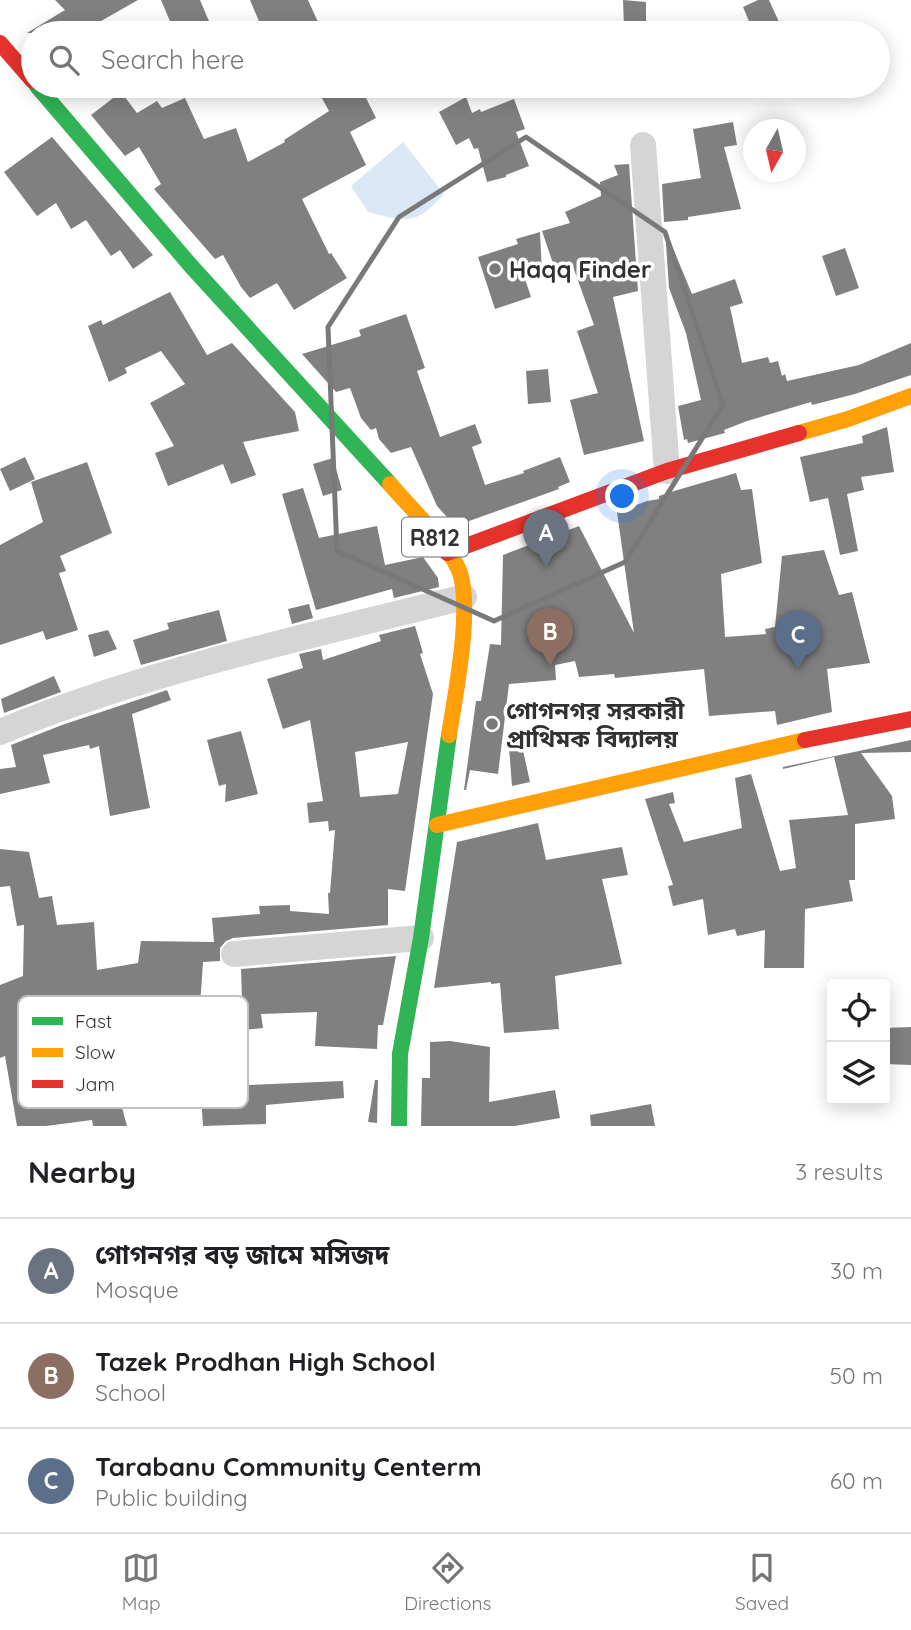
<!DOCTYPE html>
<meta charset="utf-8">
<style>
body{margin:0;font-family:Quicksand,"Noto Sans Bengali",sans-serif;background:#f6f6f6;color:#202124}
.controls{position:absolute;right:21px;bottom:21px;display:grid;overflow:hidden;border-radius:7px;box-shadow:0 4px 18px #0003}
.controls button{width:63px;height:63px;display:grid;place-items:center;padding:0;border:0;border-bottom:2px solid #e0e0e0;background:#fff;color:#202124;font:35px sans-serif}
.compass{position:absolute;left:743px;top:119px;width:63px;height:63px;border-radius:50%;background:#fff;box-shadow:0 4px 18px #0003;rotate:188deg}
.you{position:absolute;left:623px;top:497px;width:24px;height:24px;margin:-18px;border:5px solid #fff;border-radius:50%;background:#1a73e8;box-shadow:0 0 0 10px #1a73e833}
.badge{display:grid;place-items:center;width:46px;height:46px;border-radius:50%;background:#797979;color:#fff;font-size:23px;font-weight:700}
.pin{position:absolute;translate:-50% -58px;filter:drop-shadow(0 2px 4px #0008)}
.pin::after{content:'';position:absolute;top:37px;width:24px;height:21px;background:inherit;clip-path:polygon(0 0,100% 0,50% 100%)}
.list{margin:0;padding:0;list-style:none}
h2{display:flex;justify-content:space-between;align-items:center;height:91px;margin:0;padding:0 28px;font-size:30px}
h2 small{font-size:23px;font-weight:400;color:#757577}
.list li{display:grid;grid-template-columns:46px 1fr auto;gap:21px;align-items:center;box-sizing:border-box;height:105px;padding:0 28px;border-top:2px solid #e0e0e0}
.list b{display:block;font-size:26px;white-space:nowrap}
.list p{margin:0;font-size:23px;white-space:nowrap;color:#757577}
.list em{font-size:23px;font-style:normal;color:#757577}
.icon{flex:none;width:38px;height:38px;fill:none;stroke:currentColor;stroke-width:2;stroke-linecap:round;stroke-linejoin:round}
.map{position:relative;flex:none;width:911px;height:1126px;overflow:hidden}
.search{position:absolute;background:#fff;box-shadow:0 4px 18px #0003;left:21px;right:21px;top:21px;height:77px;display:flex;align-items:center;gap:18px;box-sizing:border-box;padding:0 24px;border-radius:38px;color:#757577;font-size:26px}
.sheet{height:406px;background:#fff}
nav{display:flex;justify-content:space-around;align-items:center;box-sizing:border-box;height:98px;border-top:2px solid #e0e0e0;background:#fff;font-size:19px;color:#757577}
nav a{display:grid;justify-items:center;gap:4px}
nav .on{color:#797979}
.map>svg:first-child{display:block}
</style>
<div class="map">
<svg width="911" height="1126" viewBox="0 0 911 1126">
<rect width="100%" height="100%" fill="#fff"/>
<path fill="#d9e8f4" d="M403 142 444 194C415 226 407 222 368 212L351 186Z"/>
<g fill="#808080" fill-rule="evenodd">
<polygon points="55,0 138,0 80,33 27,33 65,10"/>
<polygon points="161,0 200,0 214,33 175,33"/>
<polygon points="250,0 308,0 323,33 264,33"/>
<polygon points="623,0 646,2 646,26 624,27"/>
<polygon points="758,0 769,0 784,33 754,33 743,7"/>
<polygon points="334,86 360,86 376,118 350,132 366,165 302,199 329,254 331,253 347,278 294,310 277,283 250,298 241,287 223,255 215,259 154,189 161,184 139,147 125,156 91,115 121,92 137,113 157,101 162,108 185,98 204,139 236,128 248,162 285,142 284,140 329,111 319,93"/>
<polygon points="466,97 472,113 480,109 481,112 514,99 525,129 516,132 529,166 506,175 506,177 487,182 478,148 474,149 469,138 456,145 439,112"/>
<polygon points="733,122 737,145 724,147 741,209 688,217 688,220 664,222 662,184 701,178 693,129"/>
<polygon points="52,137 153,255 133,269 120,250 111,256 86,220 71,229 56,203 37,216 4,172"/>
<polygon points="629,164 638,291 613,297 644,441 584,455 570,400 598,393 577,331 594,325 572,264 555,269 542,231 570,223 565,212 601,196 600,182 618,175 614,165"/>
<polygon points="665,229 692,294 735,279 743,303 730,307 742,363 768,357 770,363 778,361 782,376 785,374 787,381 859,365 911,343 911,375 855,394 812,405 811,402 747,421 724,430 725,433 688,443 687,439 684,440 678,406 701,400 686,333 669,288"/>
<polygon points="540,232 542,273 525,279 531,297 495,309 478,257 518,244 516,239"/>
<polygon points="845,248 859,288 836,296 822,256"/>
<polygon points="170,292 207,355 232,343 295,412 299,431 243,442 256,475 231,484 223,464 168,486 155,453 174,446 150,403 185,384 161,351 125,368 127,373 109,382 88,326 101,320 103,325"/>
<polygon points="406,314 425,368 417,371 440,437 475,424 482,443 472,447 485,485 524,473 523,471 560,457 570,482 558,487 559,489 455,526 437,506 411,447 391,453 379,439 376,428 371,430 361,418 350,388 336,392 302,354 361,336 359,330"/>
<polygon points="548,369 551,402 528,404 526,371"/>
<polygon points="887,427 894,472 861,477 864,490 847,494 858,551 840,555 828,498 810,502 800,457 863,443 862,436"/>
<polygon points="25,457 35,479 10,491 0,469"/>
<polygon points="333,458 342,490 323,496 313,464"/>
<polygon points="87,462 112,533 60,556 66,571 59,573 78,630 46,640 43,631 0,645 0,545 43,522 31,482"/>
<polygon points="736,473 741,490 752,489 762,563 721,574 725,637 766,634 765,629 775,627 782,556 824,550 839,595 852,592 870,663 827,669 832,712 777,725 775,711 709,716 704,669 615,678 614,674 579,677 575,661 555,665 556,680 509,684 498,774 470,770 466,790 464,790 476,701 481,701 490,644 501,645 503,555 579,526 634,633 617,512 647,501 659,499 659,496 674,491"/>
<polygon points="303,488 319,538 377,526 385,565 423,557 438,578 439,587 394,598 392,589 316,610 282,494"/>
<polygon points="309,604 313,618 292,624 288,609"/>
<polygon points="219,610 227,641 141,665 133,640 169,629 167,623"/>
<path d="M415 626 423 653 420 654 433 694 405 891 388 889V925L233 938 226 941 220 948V961L203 962 200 1007H181L188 1059 141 1060 142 1065 112 1068 106 1012 53 1020 52 1074 110 1063 127 1126H93L92 1120 46 1126H17L5 1056 0 1058V985L23 976 24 925 17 926 10 886 0 887V849L29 852 39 898 52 896 57 925 94 922 97 970 138 963 141 941 214 942 212 918 260 914 259 906 290 905V911L329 914 328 893H330L335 830 329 831 328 821 309 823 307 803 323 801 310 720 283 729 267 679 303 668 299 654 321 649 323 660 381 641 379 635ZM408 742 398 794 360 797 355 752Z"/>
<polygon points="108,630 117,649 94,657 88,635"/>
<polygon points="54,676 61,692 4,713 1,699"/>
<polygon points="167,690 171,700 132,714 150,808 110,816 99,746 90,749 89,745 43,755 50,783 0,794 0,769 16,767 11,745 62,725"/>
<polygon points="241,731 258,794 225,802 226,784 219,786 207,740"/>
<polygon points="911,740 911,752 861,753 892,796 895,819 855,824 855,880 849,880 853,901 805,909 804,968 764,968 765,930 737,936 735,929 708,935 703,899 673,906 668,886 673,885 645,799 673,792 675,803 669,804 684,842 742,828 735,778 751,774 780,871 796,868 789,820 848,815 834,757 783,769 783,767"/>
<polygon points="522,746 530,782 512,786 509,747"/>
<polygon points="538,823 546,860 622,847 628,875 602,879 622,964 555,976 559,1029 504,1033 500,983 491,984 491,982 434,988 457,842"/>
<polygon points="396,956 383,1025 378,1025 377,1049 315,1046 317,1012 261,1014 263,1028 243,1030 241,969"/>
<polygon points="911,1027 911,1065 885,1064 885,1028"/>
<polygon points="450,1041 490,1047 489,1102 555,1090 560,1118 515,1126 421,1126 422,1078 430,1078 430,1042"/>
<polygon points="375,1080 378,1080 377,1123 368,1122"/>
<polygon points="343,1081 344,1098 266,1105 266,1124 203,1126 201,1095 248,1092 248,1085"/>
<polygon points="651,1104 655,1126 591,1126 590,1115"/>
</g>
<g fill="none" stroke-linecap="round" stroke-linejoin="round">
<g stroke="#d5d5d5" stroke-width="26">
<polyline points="643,145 667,471"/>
<path d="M0 732C149 670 308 637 464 597"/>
<polyline points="234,954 421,938"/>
</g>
<g stroke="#30b455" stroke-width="16">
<polyline points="37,86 191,266 390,484"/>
<polyline points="399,1126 400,1054 421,938 449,735"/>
</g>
<g stroke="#ff9f0a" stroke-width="16">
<polyline points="799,433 848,419 911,396"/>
<path d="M390 484C411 509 444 539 458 568 474 603 455 696 449 735"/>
<polyline points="437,825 805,740"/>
</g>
<g stroke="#e5322d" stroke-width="16">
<polyline points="0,43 33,81"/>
<polyline points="447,553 667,471 799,433"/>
<polyline points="805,740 911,719"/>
</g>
</g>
<path fill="none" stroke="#797979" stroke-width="5" stroke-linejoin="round" d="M526 137 665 232 723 405 625 562 494 621 337 551 328 327 399 217Z"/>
<g fill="#797979" stroke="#fff" stroke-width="2.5">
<circle cx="495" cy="269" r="7"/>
<circle cx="492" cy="724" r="7"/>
</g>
<g text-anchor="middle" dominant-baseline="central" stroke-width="7" stroke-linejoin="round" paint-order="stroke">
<rect fill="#fff" stroke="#6f6f6f" stroke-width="2" x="402" y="517.5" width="66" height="39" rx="5"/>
<g font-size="23" font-weight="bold" fill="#313131">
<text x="435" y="537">R812</text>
</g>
<g font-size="24" font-weight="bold" fill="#313131" stroke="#fff" text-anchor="start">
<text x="509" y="269">Haqq Finder</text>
<text x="506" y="710">গোগনগর সরকারী<tspan x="506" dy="28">প্রাথিমক বিদ্যালয়</tspan></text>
</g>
</g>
<rect x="18" y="996" width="230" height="112" rx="10" fill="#fff" stroke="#c1c1c1" stroke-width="2"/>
<rect x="32" y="1017" width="31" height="8" fill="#30b455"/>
<rect x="32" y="1048" width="31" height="9" fill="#ff9f0a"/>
<rect x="32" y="1080" width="31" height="8" fill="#e5322d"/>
<g font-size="19" fill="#313131">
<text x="75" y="1028">Fast</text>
<text x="75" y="1059">Slow</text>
<text x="75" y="1091">Jam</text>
</g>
</svg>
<div class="controls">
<button><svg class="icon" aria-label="locate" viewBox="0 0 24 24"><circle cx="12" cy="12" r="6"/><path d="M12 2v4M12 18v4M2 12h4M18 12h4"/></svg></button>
<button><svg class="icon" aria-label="layers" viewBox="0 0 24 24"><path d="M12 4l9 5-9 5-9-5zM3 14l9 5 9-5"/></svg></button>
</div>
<svg class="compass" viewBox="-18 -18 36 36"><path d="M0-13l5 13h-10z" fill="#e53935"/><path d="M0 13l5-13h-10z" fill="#757577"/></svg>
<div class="you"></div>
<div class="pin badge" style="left:546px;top:567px;background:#6b7280">A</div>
<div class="pin badge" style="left:550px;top:666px;background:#8d6e63">B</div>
<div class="pin badge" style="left:798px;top:669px;background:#5c6f8a">C</div>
<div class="search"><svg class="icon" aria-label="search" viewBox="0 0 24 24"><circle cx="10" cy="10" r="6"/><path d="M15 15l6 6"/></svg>Search here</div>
</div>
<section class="sheet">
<h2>Nearby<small>3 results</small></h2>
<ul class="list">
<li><span class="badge" style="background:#6b7280">A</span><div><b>গোগনগর বড় জামে মসিজদ</b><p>Mosque</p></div><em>30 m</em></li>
<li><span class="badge" style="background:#8d6e63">B</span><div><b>Tazek Prodhan High School</b><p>School</p></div><em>50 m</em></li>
<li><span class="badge" style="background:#5c6f8a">C</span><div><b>Tarabanu Community Centerm</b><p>Public building</p></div><em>60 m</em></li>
</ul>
</section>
<nav>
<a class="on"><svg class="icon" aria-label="map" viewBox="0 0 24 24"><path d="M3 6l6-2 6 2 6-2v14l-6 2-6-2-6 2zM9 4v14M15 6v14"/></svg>Map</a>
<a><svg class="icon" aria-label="directions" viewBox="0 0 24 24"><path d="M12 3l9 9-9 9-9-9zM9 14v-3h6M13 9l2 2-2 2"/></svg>Directions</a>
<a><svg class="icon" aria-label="saved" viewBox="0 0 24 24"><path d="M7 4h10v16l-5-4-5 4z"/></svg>Saved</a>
</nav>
